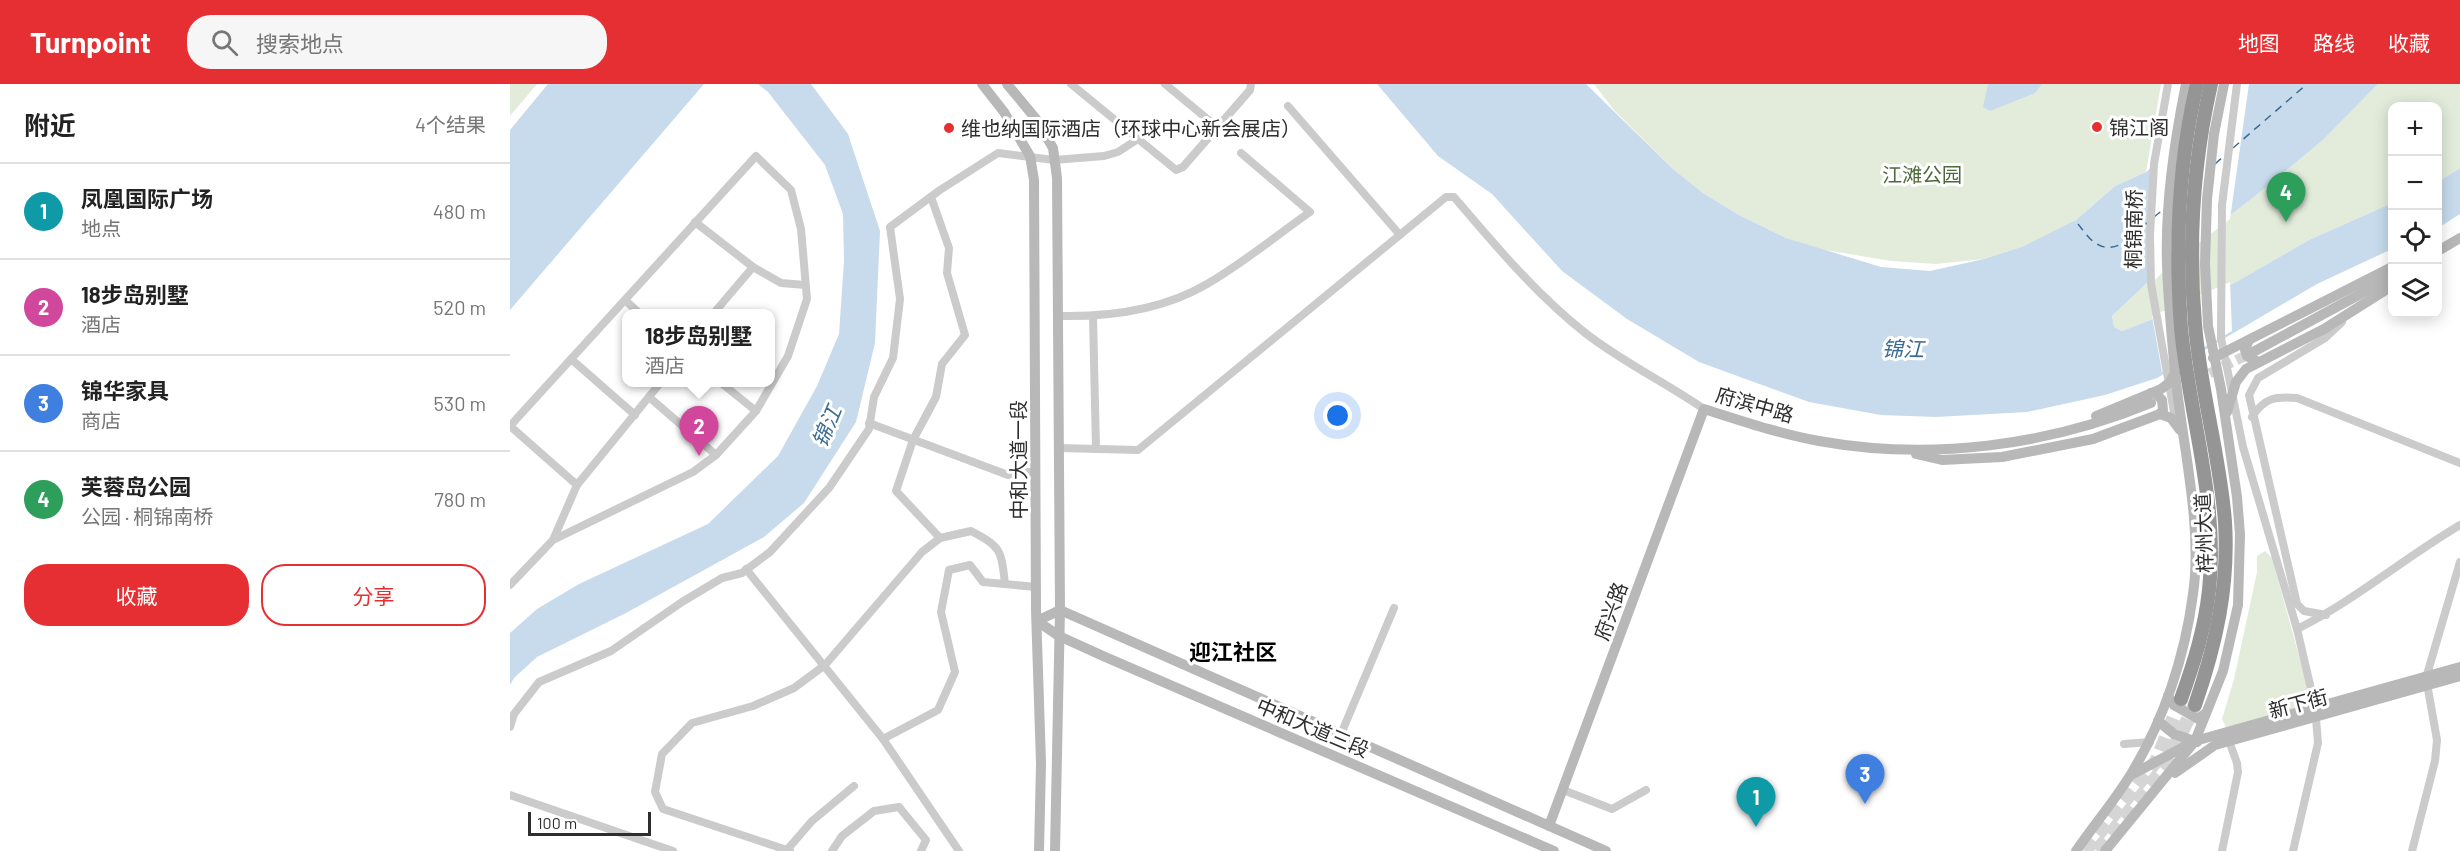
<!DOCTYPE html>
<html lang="zh">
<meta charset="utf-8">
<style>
body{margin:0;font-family:Barlow,"Noto Sans SC",sans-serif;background:#f6f6f6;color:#222}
.controls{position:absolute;right:18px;top:18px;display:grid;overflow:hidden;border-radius:12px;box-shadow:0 3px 15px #0003}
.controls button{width:54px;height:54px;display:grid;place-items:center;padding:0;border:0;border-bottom:2px solid #e0e0e0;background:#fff;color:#222;font:30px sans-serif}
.scale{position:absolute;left:18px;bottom:15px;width:123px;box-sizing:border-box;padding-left:6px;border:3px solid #2e2e2e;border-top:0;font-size:16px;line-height:21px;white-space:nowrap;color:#2e2e2e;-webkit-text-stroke:4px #fff;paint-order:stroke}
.you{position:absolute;left:828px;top:332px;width:21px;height:21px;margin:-15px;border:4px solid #fff;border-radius:50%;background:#1a73e8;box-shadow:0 0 0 9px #1a73e833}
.badge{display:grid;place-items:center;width:39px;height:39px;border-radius:50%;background:#e62f32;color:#fff;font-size:20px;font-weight:700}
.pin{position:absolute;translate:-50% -50px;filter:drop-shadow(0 2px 3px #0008)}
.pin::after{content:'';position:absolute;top:32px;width:21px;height:18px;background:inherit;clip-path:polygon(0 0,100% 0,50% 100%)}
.popup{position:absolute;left:112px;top:225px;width:153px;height:78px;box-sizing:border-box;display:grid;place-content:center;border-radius:12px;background:#fff;filter:drop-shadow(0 2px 4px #0005);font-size:20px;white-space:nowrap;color:#767676}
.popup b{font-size:22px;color:#222}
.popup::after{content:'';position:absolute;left:50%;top:100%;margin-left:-12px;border:12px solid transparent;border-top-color:#fff}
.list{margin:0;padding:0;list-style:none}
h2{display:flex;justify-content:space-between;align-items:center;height:78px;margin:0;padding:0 24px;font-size:26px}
h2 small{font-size:20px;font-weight:400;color:#767676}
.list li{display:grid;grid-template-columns:39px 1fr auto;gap:18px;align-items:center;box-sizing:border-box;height:96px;padding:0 24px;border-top:2px solid #e0e0e0}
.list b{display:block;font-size:22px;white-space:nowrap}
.list p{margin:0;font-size:20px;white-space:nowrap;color:#767676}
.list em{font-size:20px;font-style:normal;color:#767676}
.actions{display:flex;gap:12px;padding:18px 24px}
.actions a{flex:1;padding:14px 0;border:2px solid #e62f32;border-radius:24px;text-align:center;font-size:21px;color:#e62f32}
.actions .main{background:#e62f32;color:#fff}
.icon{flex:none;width:33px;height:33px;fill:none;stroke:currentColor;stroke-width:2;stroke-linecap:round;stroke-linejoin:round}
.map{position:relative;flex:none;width:1950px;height:767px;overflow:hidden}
header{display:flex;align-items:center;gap:36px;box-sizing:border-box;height:84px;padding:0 30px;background:#e62f32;color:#fff}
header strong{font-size:28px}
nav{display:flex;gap:33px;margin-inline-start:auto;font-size:21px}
.search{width:420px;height:54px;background:#f6f6f6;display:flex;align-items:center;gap:15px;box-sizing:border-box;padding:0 21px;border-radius:24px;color:#767676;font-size:22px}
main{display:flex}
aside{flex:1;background:#fff}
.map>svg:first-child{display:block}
</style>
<header>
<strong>Turnpoint</strong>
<div class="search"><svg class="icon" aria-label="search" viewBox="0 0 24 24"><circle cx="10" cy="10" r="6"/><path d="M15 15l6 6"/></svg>搜索地点</div>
<nav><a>地图</a><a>路线</a><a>收藏</a></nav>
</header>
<main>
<aside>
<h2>附近<small>4个结果</small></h2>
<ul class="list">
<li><span class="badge" style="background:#0f9aa8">1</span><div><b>凤凰国际广场</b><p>地点</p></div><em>480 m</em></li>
<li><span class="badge" style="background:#d1479c">2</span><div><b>18步岛别墅</b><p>酒店</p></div><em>520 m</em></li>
<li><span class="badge" style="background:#3f7fe0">3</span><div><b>锦华家具</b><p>商店</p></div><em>530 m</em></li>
<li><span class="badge" style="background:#2e9e5b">4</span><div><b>芙蓉岛公园</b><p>公园 · 桐锦南桥</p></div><em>780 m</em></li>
</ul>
<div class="actions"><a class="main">收藏</a><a>分享</a></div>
</aside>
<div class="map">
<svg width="1950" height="767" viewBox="0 0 1950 767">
<rect width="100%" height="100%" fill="#fff"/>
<g fill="#e3ecdb">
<polygon points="0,0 27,0 0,32"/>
<polygon points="1084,0 1651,0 1636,88 1605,102 1566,136 1553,145 1514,162 1474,175 1426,180 1381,177 1309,165 1276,154 1229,131 1193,109 1163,85 1103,25"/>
<polygon points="1868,0 1950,0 1950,84 1928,98 1928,22 1882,22 1882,119 1799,156 1726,198 1679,221 1612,247 1604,243 1602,232 1657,180 1749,109 1813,56"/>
<polygon points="1755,467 1762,474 1802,619 1722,644 1716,643 1712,635 1724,595 1747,488 1747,472"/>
</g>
<g fill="#c7dbec">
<polygon points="38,0 194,0 0,226 0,46"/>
<polygon points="248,0 301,0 338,50 370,147 365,259 346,338 294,419 254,453 116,529 27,573 4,594 0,601 0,549 27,525 69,500 198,440 268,372 307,302 329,250 334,177 333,130 315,81 258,8"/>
<polygon points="867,0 1076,0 1163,85 1193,109 1229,131 1276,154 1371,183 1420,187 1474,175 1514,162 1566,136 1605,102 1636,88 1699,35 1735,0 1868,0 1813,56 1749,109 1657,180 1602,232 1604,243 1612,247 1679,221 1726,198 1799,156 1882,119 1882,165 1807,200 1647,294 1595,311 1517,328 1426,333 1371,331 1299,318 1189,278 1117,235 1052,187 982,110 928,72"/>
<polygon points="1478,0 1532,0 1525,9 1480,27 1473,23"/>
<polygon points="1950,84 1950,130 1928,144 1928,98"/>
</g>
<g fill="#fff">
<polygon points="1730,0 1739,0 1720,135 1659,182 1638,203 1638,117 1643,78 1697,33"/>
<polygon points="1720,198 1722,247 1652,288 1642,232"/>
</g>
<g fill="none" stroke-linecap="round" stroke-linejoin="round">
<g stroke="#3b6b91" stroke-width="1.5" stroke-dasharray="8 6" stroke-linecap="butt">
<polyline points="1723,64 1797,0"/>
<polyline points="1705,80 1715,71"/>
<polyline points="1644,133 1654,125"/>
<path d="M1568 140C1573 146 1578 154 1584 158 1604 174 1624 151 1638 138"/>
</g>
<polyline stroke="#d5d5d5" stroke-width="10" stroke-dasharray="10 5" stroke-linecap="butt" points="1686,296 1745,267"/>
<g stroke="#d5d5d5" stroke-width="14" stroke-dasharray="14 7" stroke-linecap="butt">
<polyline points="1575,767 1647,676 1671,615"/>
<polyline points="1587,767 1654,684 1685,621"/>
</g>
<g stroke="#cbcbcb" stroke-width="8">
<polyline points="561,0 666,86 673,83 740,6 741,0"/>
<polyline points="655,0 707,43"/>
<polyline points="1658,0 1644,80 1640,151 1641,200 1666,339"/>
<polyline points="1727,0 1712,121 1711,254 1733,363 1787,545 1805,622 1808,659 1783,767"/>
<polyline points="778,22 890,151"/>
<path d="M421 113 439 164 437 189 455 251 432 280 426 313 403 356 386 407 430 454 461 447C491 463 491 465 495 500"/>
<polyline points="185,138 243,183"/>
<polyline points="115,216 130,230"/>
<polyline points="203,230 243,183 271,199 295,201"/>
<path d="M549 232C599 233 653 226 697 200 732 180 767 151 800 128L731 69"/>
<polyline points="583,232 586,365"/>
<polyline points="61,275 125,331"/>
<polyline points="210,298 246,327"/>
<polyline points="139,313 206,371"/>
<path d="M1742 333C1754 314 1765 312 1787 314L1950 379"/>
<polyline points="359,339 498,391 506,388 526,388"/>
<path d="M549 364 628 366 936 113H944C985 161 1025 209 1074 248 1112 278 1155 298 1194 325"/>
<polyline points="67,401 151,298"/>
<polyline points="236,485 373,655 449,767"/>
<polyline points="0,501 43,456 67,401 0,342 246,72 281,106 291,145 297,215 278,272 246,327 206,371 183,388 43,456"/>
<polyline points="1816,531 1794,527 1787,520 1739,311 1748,294 1815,254 1832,238"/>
<path d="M1787 545C1844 517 1894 474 1950 441"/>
<polyline points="0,643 4,630 29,598 101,567 172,518 212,494 232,489 260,468 319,404 359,345 364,313 383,274 390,215 380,143 430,106 488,69 544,76 594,72 608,68 628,55"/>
<polyline points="831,650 884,524"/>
<polyline points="373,655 428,626 445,588 431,528 439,486 460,481 473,498 526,503"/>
<polyline points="1614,660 1640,658"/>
<polyline points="1053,706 1102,725 1136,706"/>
<polyline points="0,711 163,767"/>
<polyline points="276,767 302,737 344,702"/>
<polyline points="280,767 153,725 145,708 152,670 182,639 243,622 284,604 315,581 412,468 430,454"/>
<polyline points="322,767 332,752 364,727 389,723 416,756 411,767"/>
<polyline points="1712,767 1728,688 1727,679 1719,657"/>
<polyline points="1902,767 1925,677 1927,656 1916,594 1950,478"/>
</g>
<g stroke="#b8b8b8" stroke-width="10">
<polyline points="472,0 494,28 520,72 524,96 526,526 531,679 529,767"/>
<polyline points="497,0 526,35 543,64 547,94 550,526 545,767"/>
<polyline points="1928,167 1950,154"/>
<polyline points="1738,258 1735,266 1737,272 1748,278"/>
<polyline points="1745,267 1882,193"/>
<polyline points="1703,274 1882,183"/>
<polyline points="1641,309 1646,310 1652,316 1653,326 1650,330"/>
<polyline points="1717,328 1726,298 1736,285 1814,245 1882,202"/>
<polyline points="1586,332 1651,305 1659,299 1665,289"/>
<polyline points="1406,370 1432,376 1492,373 1583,355 1650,330 1661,334 1670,346"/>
<polyline points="527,537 550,526 1096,767"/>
<polyline points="527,537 549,552 593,572 1044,767"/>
<polyline points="1658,612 1664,621 1688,635 1696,629"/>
<polyline points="1648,637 1664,650 1687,658"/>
<polyline points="1665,689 1705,661 1950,592"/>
<polyline points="1621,691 1685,657 1950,583"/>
<path d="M1039 742 1194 325C1232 337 1270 350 1309 357 1420 377 1537 362 1641 319"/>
<path d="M1566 767C1584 741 1605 716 1621 690 1654 636 1675 572 1683 510 1693 443 1672 358 1665 289 1662 253 1658 216 1657 180 1655 120 1664 59 1676 0"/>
<polyline points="1595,767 1685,657 1713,587 1728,521 1730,450 1727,413 1711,305 1698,242 1695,180 1697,115 1704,50 1714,0"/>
</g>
<g stroke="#959595" stroke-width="14">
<path d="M1671 615C1684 579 1695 544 1699 506 1709 418 1679 331 1671 244 1665 162 1668 80 1687 0"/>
<path d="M1685 621C1706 560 1719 503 1715 438 1710 371 1690 306 1685 240 1678 159 1683 79 1701 0"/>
</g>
</g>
<g fill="#e62f32" stroke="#fff" stroke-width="2">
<circle cx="1587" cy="43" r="6"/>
<circle cx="439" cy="44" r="6"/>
</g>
<g text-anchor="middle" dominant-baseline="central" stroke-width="6" stroke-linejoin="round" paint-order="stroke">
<g font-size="20" fill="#2e2e2e" stroke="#fff" text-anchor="start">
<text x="1599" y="43">锦江阁</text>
<text x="451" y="44">维也纳国际酒店（环球中心新会展店）</text>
</g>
<g font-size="20" fill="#4e6a3b" stroke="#fff">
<text x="1412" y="90">江滩公园</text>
</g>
<g font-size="20" fill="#2e2e2e" stroke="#fff">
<text transform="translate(1623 145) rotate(-89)">桐锦南桥</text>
<text transform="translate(1245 320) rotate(16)">府滨中路</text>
<text transform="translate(508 376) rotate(-90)">中和大道一段</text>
<text transform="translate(1693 449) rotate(-92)">梓州大道</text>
<text transform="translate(1100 527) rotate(-70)">府兴路</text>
<text transform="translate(1788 619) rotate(-15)">新下街</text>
<text transform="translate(803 643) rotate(23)">中和大道三段</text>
</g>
<g font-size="21" font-style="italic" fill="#3b6b91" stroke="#fff">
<text transform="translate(1393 264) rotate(1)">锦江</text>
<text transform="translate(316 342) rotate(-67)">锦江</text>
</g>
<g font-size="22" font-weight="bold" fill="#000" stroke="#fff">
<text x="723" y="567">迎江社区</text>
</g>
</g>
</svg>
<div class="controls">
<button>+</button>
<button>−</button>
<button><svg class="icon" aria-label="locate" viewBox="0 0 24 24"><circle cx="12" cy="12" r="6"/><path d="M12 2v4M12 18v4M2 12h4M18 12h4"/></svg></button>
<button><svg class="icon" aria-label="layers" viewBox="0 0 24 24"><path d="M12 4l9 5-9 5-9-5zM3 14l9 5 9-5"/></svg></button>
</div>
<div class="scale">100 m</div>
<div class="you"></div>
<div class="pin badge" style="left:1246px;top:743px;background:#0f9aa8">1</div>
<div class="pin badge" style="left:189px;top:372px;background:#d1479c">2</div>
<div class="popup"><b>18步岛别墅</b>酒店</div>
<div class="pin badge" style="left:1355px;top:720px;background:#3f7fe0">3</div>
<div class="pin badge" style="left:1776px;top:138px;background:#2e9e5b">4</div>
</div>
</main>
